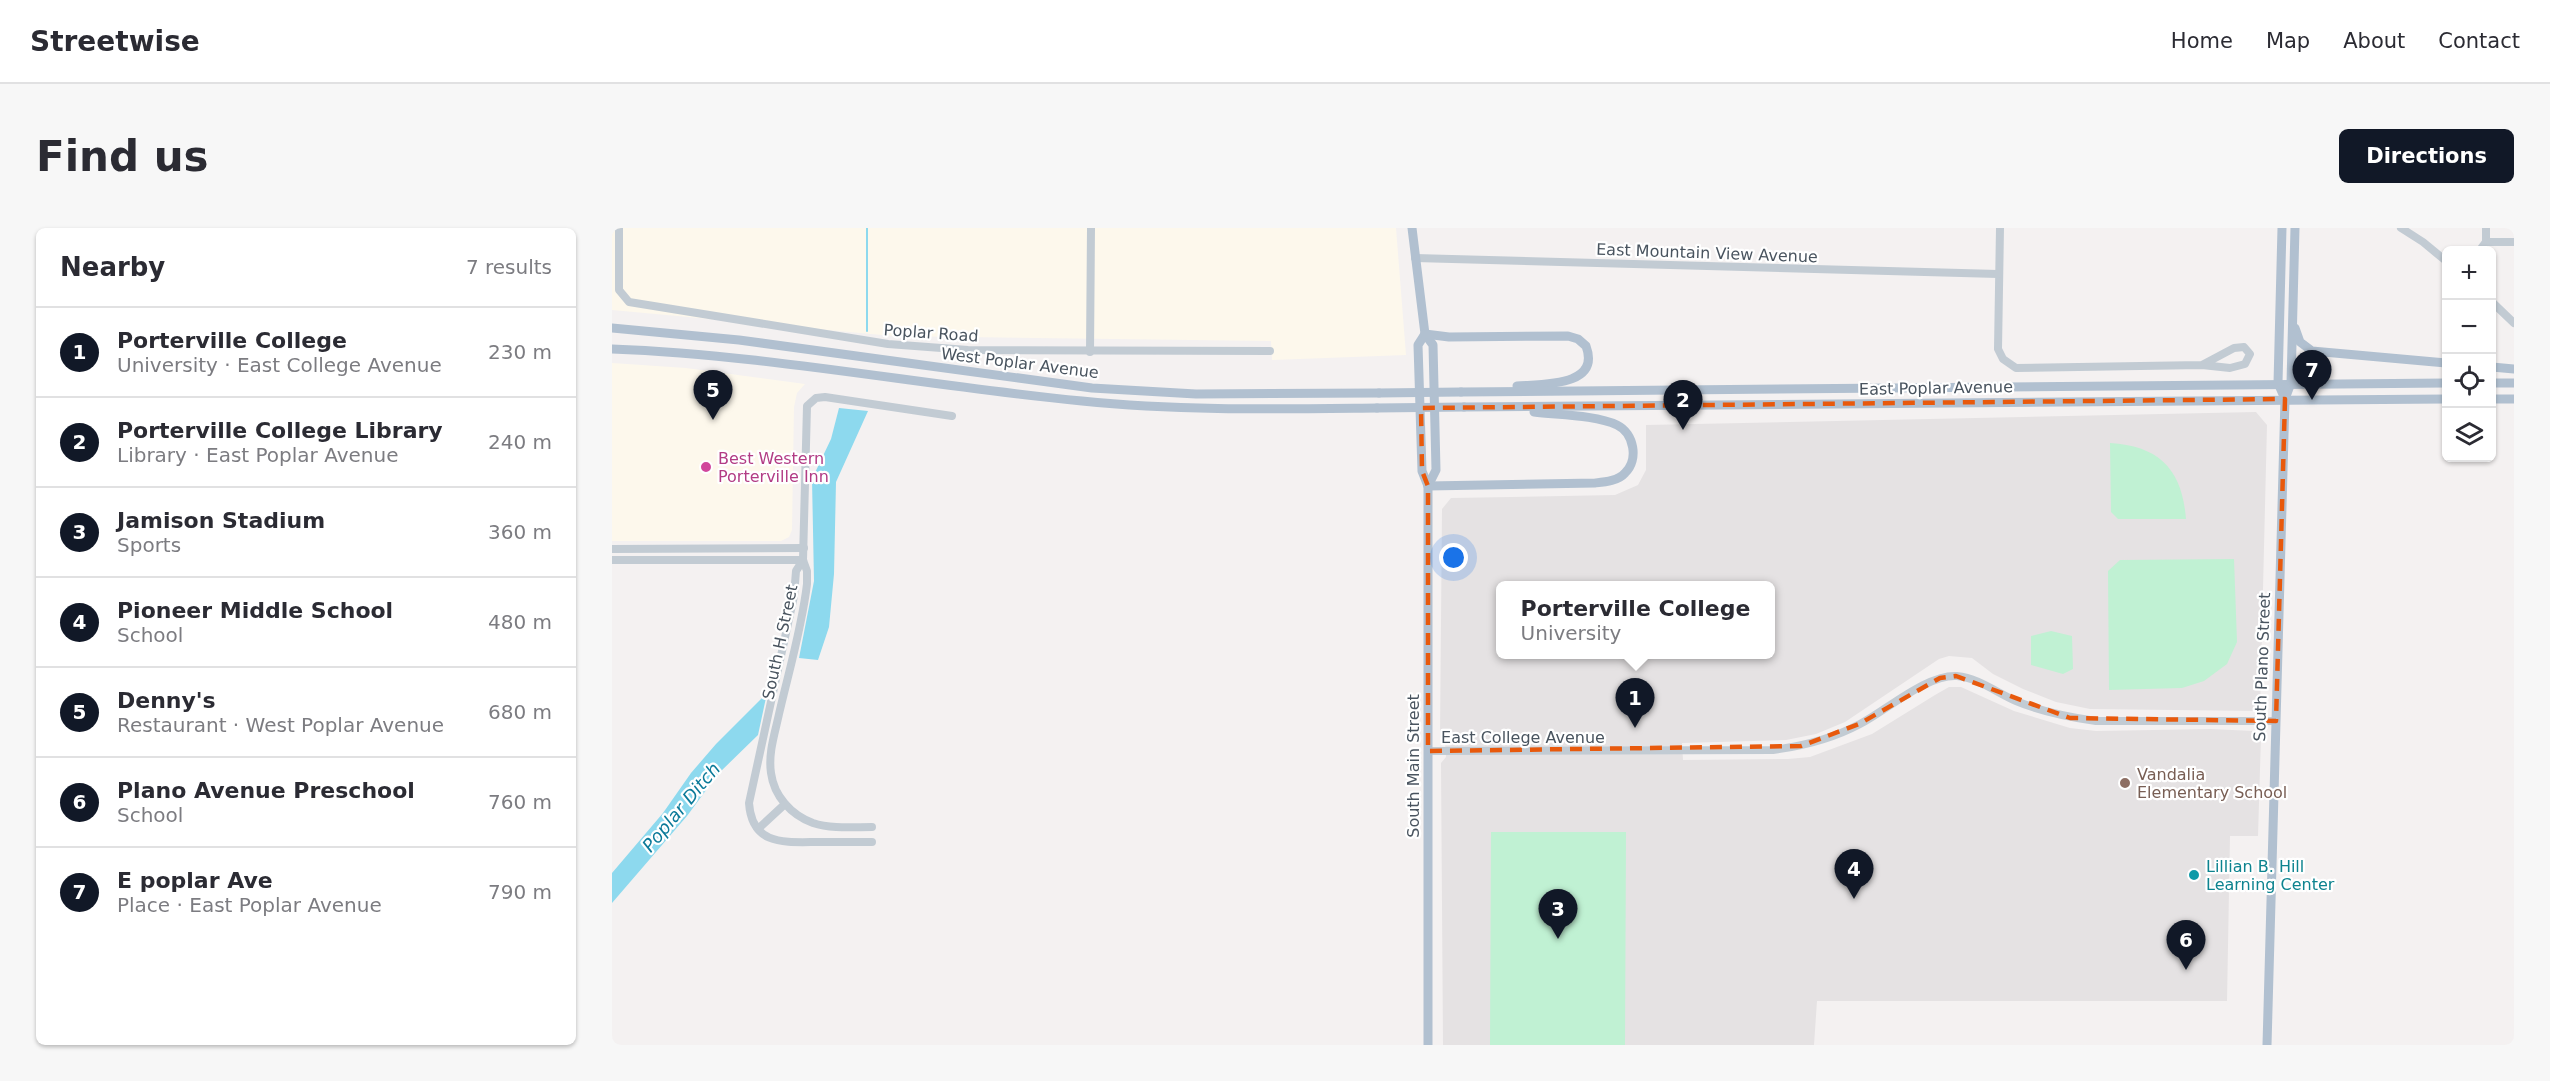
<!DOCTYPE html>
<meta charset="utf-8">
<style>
body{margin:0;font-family:"DejaVu Sans",sans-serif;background:#f7f7f7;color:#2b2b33}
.controls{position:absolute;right:18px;top:18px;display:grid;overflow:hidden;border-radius:9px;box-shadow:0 2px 4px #0004}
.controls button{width:54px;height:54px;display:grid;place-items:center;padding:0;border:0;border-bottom:2px solid #e1e1e2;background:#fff;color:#2b2b33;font:30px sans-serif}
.you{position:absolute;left:842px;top:330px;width:21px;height:21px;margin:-15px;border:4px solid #fff;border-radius:50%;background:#1a73e8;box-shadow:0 0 0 9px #1a73e833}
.badge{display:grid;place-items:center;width:39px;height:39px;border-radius:50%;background:#111827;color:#fff;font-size:20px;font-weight:700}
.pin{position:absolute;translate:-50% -50px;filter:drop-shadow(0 2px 3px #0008)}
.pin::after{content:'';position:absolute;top:32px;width:21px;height:18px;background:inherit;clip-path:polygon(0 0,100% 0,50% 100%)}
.popup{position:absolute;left:884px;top:353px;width:279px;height:78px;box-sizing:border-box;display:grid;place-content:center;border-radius:9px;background:#fff;filter:drop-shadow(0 2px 4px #0005);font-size:20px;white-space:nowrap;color:#7c7c81}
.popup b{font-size:22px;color:#2b2b33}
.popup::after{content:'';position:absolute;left:50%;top:100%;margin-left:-12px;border:12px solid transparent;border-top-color:#fff}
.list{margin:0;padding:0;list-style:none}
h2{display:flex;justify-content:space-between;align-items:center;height:78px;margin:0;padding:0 24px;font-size:26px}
h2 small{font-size:20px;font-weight:400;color:#7c7c81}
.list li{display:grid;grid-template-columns:39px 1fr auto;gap:18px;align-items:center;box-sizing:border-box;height:90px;padding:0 24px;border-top:2px solid #e1e1e2}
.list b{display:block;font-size:22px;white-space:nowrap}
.list p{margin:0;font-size:20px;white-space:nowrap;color:#7c7c81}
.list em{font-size:20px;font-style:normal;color:#7c7c81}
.icon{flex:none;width:33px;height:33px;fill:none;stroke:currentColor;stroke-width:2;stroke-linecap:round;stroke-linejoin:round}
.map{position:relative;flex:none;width:1902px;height:817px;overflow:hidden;border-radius:9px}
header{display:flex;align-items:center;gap:36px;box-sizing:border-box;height:84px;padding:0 30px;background:#fff;border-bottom:2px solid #e1e1e2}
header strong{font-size:28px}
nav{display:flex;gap:33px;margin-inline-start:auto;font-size:21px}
.intro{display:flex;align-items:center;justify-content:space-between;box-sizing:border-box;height:144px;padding:0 36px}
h1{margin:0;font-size:42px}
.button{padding:15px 27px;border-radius:9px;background:#111827;color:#fff;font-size:21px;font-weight:700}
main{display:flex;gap:36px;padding:0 36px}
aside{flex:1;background:#fff;border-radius:9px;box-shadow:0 2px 4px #0004}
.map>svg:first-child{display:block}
</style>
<header>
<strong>Streetwise</strong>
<nav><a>Home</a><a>Map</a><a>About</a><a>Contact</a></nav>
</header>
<div class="intro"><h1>Find us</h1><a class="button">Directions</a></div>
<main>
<aside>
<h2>Nearby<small>7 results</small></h2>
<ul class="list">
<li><span class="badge">1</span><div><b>Porterville College</b><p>University · East College Avenue</p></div><em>230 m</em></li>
<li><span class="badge">2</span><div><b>Porterville College Library</b><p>Library · East Poplar Avenue</p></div><em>240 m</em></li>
<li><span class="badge">3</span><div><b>Jamison Stadium</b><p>Sports</p></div><em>360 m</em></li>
<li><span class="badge">4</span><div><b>Pioneer Middle School</b><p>School</p></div><em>480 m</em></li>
<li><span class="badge">5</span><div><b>Denny's</b><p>Restaurant · West Poplar Avenue</p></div><em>680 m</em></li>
<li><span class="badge">6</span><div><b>Plano Avenue Preschool</b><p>School</p></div><em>760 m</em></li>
<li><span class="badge">7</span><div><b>E poplar Ave</b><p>Place · East Poplar Avenue</p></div><em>790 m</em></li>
</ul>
</aside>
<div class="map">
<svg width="1902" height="817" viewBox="0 0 1902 817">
<rect width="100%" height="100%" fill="#f4f1f1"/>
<g fill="#fdf8ec">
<polygon points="0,0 784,0 794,127 660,132 659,113 281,108 0,82"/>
<polygon points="0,135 74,140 193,156 185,165 182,179 180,302 177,309 169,313 0,313"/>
</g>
<path fill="#e5e2e3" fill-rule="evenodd" d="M1644 184 1655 197 1648 483 1478 481 1444 474 1411 461 1381 446 1360 430 1337 428 1327 431 1233 494 1204 506 1174 512 1070 515 1071 532 1176 531 1198 529 1260 506 1323 467 1337 459H1349L1402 483 1458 500 1484 503 1598 501 1642 503 1649 508 1646 608H1618L1615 773H1205L1202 817H831L829 535 834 529 833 514 828 509 830 281 839 270 1003 267 1026 257 1034 242V197ZM888 358H1158V426H888Z"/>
<g fill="#c0f1d3">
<path d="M1498 215C1548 218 1570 242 1574 291H1506L1499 284Z"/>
<polygon points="1622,331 1625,414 1615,436 1592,453 1570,460 1497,462 1496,343 1508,332"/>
<polygon points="1439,403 1460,408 1461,441 1451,446 1419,437 1419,408"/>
<polygon points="879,604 1014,604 1013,817 878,817"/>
</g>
<g fill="#8dd9ee">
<polygon points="227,180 256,183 224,254 222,346 217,399 206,432 187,430 202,353 200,251 219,211"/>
<polygon points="155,465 146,507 106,546 75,588 0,675 0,645 51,585 79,545 104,516"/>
</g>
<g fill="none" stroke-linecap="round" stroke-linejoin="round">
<polyline stroke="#8dd9ee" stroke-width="2" points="255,0 255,103"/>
<g stroke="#c2cbd3" stroke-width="8">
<polyline points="7,0 7,62 17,74 276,116 356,122 658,123"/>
<polyline points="1388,0 1386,121 1391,131 1404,140 1590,137 1618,140 1633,136 1638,126 1632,119 1622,120 1590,137"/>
<polyline points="1789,0 1811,14 1834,33"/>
<polyline points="1874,14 1902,14"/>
<polyline points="1868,22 1874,14 1874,0"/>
<polyline points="803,30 1386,46"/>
<polyline points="1880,74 1902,95"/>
<polyline points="478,124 479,0"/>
<polyline points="0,321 192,320"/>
<polyline points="0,332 191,332"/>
<path d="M191 332 184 343 182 368 137 575C140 619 174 614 208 614 226 614 243 614 260 614"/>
<path d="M816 523 1161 522C1192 518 1220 511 1248 496 1275 482 1315 446 1345 448 1367 450 1385 465 1404 473 1430 484 1456 489 1484 493H1664"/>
<path d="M260 599C241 599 219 601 201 595 179 587 162 568 159 545 156 525 163 505 167 486 177 443 190 399 195 356V343L191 332 195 178 204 170 213 169 340 188"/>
<polyline points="146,601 173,576"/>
</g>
<g stroke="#b1c0d0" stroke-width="9">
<polyline points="800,0 813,106 821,117 824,242 816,258"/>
<polyline points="1670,0 1666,155 1673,171"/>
<polyline points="0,100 127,112 480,160 584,166 767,165"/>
<polyline points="1683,100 1688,114 1700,123 1834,135"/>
<polyline points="813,106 806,117 810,243 816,258 816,817"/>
<path d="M813 106 837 109 956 108 966 111 974 118C989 159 930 156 905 158"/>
<path d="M0 121C158 127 313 158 470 173 568 183 666 181 765 180"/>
<polyline points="1880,139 1902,141"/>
<polyline points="1880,155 1902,155"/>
<polyline points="849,164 1834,155"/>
<polyline points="1880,171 1902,171"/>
<polyline points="852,179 1834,171"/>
<path d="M816 258 983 255C993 254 1006 253 1013 245 1027 232 1022 205 1005 197 984 187 946 187 922 184"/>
<polyline points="1655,817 1673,171 1679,155 1683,0"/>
</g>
<g stroke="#b1c0d0" stroke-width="9">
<polyline points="767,165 849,164"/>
<polyline points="765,180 852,179"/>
</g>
</g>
<path fill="none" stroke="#e8590c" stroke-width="4.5" stroke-dasharray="12 8" stroke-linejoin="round" d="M1673 171 1664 493 1458 490 1344 448 1328 450 1247 496 1189 518 816 523V258L810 243 809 180Z"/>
<circle fill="#d1479c" stroke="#fff" stroke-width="2" cx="94" cy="239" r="6"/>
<circle fill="#8d6e63" stroke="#fff" stroke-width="2" cx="1513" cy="555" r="6"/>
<circle fill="#0f9aa8" stroke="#fff" stroke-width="2" cx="1582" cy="647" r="6"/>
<g text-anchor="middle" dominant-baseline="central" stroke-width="4.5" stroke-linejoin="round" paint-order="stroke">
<g font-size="16" fill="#49545f" stroke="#fff">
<text transform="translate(1095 25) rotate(2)">East Mountain View Avenue</text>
<text transform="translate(319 105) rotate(4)">Poplar Road</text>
<text transform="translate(408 135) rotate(7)">West Poplar Avenue</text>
<text transform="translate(1324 160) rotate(-1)">East Poplar Avenue</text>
<text transform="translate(168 414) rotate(-78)">South H Street</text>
<text transform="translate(1650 439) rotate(-88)">South Plano Street</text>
<text x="911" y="509">East College Avenue</text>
<text transform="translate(801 538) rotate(-90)">South Main Street</text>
</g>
<g font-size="16" fill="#b23c85" stroke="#fff" text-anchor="start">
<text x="106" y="230">Best Western<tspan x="106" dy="18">Porterville Inn</tspan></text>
</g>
<g font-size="16" fill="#785e54" stroke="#fff" text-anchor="start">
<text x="1525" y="546">Vandalia<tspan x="1525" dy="18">Elementary School</tspan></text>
</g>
<g font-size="16" fill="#0d838f" stroke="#fff" text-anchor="start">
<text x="1594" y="638">Lillian B. Hill<tspan x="1594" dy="18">Learning Center</tspan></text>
</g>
<g font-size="18" font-style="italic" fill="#0b7a99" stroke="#fff">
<text transform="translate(69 579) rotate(-50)">Poplar Ditch</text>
</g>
</g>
</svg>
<div class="controls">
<button>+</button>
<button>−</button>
<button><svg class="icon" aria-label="locate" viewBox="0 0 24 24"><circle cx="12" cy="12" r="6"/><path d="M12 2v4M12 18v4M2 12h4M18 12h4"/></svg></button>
<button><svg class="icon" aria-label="layers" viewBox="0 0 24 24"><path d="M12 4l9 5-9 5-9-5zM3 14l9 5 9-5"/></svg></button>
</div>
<div class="you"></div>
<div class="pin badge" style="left:1023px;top:500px">1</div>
<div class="popup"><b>Porterville College</b>University</div>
<div class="pin badge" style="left:1071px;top:202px">2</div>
<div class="pin badge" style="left:946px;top:711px">3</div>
<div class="pin badge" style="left:1242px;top:671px">4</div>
<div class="pin badge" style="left:101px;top:192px">5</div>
<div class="pin badge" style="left:1574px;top:742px">6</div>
<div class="pin badge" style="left:1700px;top:172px">7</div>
</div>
</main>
